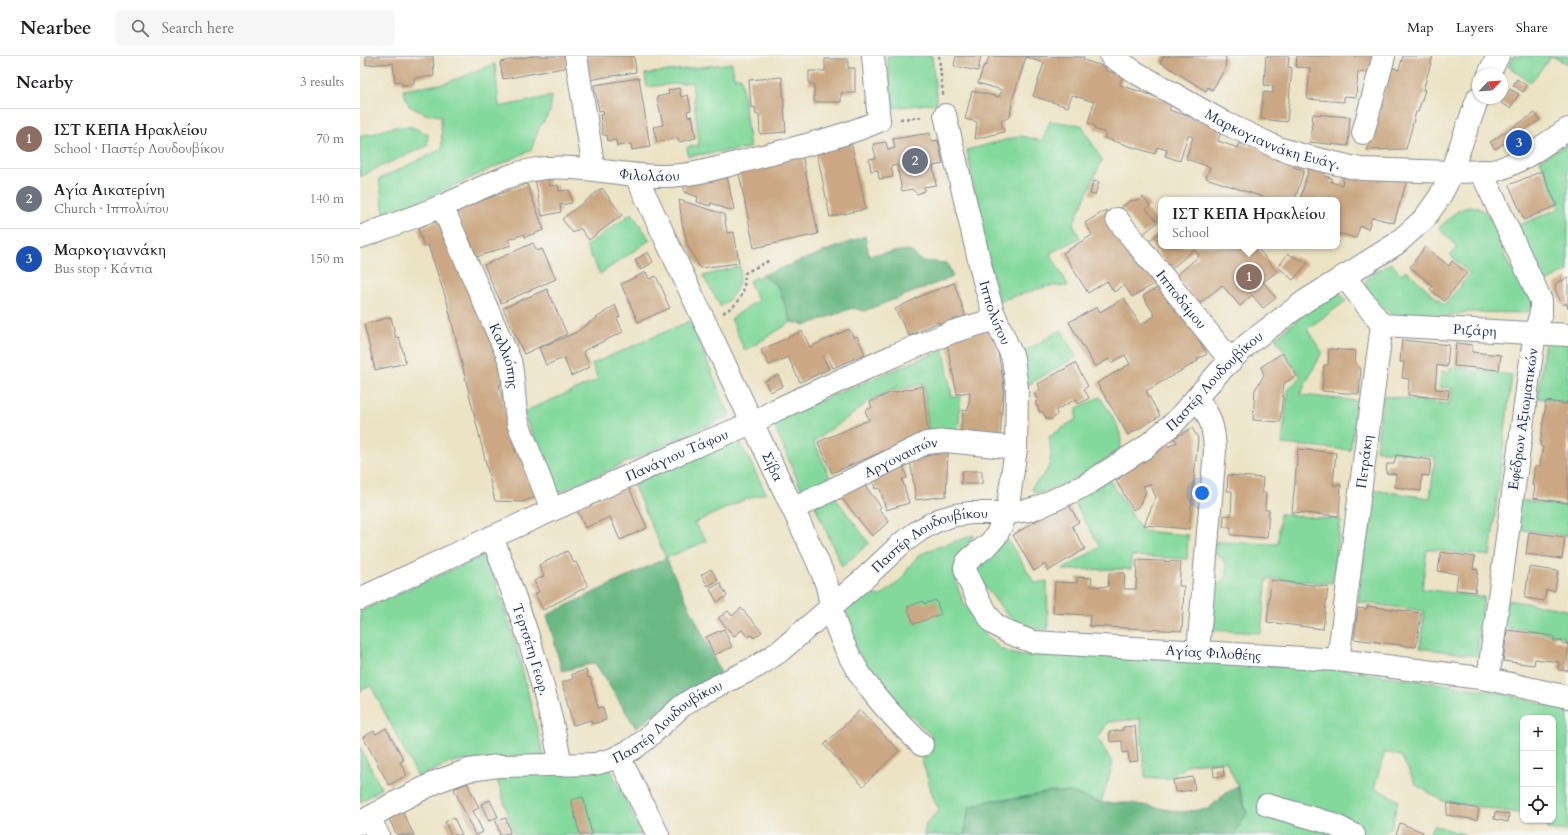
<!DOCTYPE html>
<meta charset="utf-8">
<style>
body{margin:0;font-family:Cardo,serif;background:#f6f6f6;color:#202124}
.controls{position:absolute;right:12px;bottom:12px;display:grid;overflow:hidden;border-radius:8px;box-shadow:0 1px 3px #0004}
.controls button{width:36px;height:36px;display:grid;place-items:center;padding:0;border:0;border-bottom:1px solid #e0e0e0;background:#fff;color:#202124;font:20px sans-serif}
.compass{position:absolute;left:1112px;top:12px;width:36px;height:36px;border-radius:50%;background:#fff;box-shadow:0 1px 3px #0004;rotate:65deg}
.you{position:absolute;left:842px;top:437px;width:14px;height:14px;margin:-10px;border:3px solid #fff;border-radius:50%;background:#1a73e8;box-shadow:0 0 0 6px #1a73e833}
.badge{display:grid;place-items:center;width:26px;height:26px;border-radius:50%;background:#0f766e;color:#fff;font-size:13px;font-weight:700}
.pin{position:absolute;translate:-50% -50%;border:2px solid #fff;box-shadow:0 1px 4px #0006}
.popup{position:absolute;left:798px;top:141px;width:182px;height:52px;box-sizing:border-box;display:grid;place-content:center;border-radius:8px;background:#fff;filter:drop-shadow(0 1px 3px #0005);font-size:13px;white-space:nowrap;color:#757577}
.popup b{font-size:15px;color:#202124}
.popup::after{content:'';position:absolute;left:50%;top:100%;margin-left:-8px;border:8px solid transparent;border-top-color:#fff}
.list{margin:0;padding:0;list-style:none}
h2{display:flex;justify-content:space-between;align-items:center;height:52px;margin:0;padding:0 16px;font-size:17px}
h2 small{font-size:13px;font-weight:400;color:#757577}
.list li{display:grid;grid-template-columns:26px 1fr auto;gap:12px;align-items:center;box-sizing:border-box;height:60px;padding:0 16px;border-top:1px solid #e0e0e0}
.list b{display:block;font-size:15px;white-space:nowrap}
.list p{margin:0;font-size:13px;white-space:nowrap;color:#757577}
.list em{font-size:13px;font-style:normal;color:#757577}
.icon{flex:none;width:22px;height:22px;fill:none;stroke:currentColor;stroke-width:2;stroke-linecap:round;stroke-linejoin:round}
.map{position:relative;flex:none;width:1208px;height:779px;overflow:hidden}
header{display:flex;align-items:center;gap:24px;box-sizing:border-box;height:56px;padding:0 20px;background:#fff;border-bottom:1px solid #e0e0e0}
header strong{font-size:19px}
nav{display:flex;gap:22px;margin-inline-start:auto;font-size:14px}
.search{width:280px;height:36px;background:#f6f6f6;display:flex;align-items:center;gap:10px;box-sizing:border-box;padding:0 14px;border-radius:8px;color:#757577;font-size:15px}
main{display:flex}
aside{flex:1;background:#fff}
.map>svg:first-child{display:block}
</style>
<header>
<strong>Nearbee</strong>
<div class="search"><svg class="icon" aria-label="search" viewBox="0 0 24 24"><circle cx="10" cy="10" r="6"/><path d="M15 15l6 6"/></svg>Search here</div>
<nav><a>Map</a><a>Layers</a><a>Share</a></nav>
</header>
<main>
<aside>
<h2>Nearby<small>3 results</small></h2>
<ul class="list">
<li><span class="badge" style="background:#8d6e63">1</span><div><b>ΙΣΤ ΚΕΠΑ Ηρακλείου</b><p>School · Παστέρ Λουδουβίκου</p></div><em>70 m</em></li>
<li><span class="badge" style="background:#6b7280">2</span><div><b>Αγία Αικατερίνη</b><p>Church · Ιππολύτου</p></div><em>140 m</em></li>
<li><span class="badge" style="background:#1a4fb4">3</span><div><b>Μαρκογιαννάκη</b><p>Bus stop · Κάντια</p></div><em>150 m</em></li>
</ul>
</aside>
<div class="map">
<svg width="1208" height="779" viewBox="0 0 1208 779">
<rect width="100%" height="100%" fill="#f6f6f2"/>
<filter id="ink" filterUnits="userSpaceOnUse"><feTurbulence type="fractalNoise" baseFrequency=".025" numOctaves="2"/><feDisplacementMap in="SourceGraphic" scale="8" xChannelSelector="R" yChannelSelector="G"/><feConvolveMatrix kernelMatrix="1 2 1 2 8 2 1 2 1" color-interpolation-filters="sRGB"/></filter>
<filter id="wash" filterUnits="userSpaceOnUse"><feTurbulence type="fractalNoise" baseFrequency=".012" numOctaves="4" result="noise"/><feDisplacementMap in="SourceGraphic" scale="16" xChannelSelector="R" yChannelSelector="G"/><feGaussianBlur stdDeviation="0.9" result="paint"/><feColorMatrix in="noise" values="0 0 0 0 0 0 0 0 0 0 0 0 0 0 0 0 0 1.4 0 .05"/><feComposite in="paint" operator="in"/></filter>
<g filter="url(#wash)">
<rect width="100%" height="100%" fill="#ece3c4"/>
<g fill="#83d99c" stroke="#4f847d">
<polygon points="527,0 572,0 577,47 533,52"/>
<polygon points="1153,0 1208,0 1208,8 1192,0 1170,27 1148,10"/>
<polygon points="372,7 374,21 381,21 390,92 328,100 327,91 339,89 332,26 287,31 285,18"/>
<polygon points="135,8 139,51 192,40 190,56 179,72 171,94 74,139 24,157 19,123 82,93 81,60 65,58 49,50 43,34 86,27"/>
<polygon points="690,65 721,69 742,104 713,168 720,182 690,197 708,230 688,230 639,245 622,177 607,94 661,80 682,85"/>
<polygon points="33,71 52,71 68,78 67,90 17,112 0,121 0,79 11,78"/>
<polygon points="1208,88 1208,215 1183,227 1157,170 1200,152 1180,104"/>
<path d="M1109 150C1137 152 1138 185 1147 205 1154 219 1163 231 1174 242L1172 254 1164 257 1107 256 1075 263 1040 262 1024 253 1007 234 1005 226 1012 218 1031 207 1041 218 1046 214 1084 249 1110 218 1090 199 1097 191 1079 172 1096 156Z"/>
<polygon points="272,157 290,184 240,218 226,190"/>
<path d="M380 210C381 231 375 238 361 251L343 220Z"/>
<polygon points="403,219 419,232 431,266 385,295 371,263 398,244 389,225"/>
<polygon points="976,233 986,245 947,273 962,296 940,339 999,345 990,394 922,388 928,333 941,321 915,282 939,262"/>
<path d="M330 265 370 360C311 385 254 413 195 438L163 356 238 324 232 308Z"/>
<polygon points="701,274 716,301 666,330 662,297"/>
<polygon points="1185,283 1208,285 1208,347 1178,342"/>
<polygon points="584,293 592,341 601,340 598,378 569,379 564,328 530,335 507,346 496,356 454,385 471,424 444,439 412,365"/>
<polygon points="1090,311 1152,319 1130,500 1067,493 1062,533 1124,541 1117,600 1060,592 1064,555 998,546 1013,434 1070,442 1075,401 1016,394 1023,340 1089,348 1092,332 1079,331 1081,315 1090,316"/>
<path d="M740 341C750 358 765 374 760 394 743 405 691 443 673 435L672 431C676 426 680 423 683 419 693 409 691 393 689 381L716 363 717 352Z"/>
<polygon points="377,380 406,437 384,444 334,467 347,485 306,502 273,428"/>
<polygon points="750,424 782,475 828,479 827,503 771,500 771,513 702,514 740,491 712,443"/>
<polygon points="474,440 509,487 482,511 455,450"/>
<polygon points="1159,444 1208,450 1208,480 1155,473"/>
<path d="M920 458 981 464 972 527 907 523 901 577 846 574 849 539 867 519C867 508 864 502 854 497L855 486 918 488Z"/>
<polygon points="614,479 604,493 595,513 597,529 603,546 614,563 628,581 641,593 656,599 738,600 978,613 1137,636 1208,655 1208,775 1187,773 1185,764 1193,764 1193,662 1163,662 1163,758 1083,745 1056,729 1041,700 1025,696 1014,732 1038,744 1032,770 1023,779 874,779 887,757 882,739 866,705 829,708 808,723 785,721 780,663 748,666 738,682 753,708 741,747 714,737 633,744 609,751 604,779 564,779 566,767 580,754 574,745 561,700 572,681 551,660 534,647 522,635 486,576 479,558 496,540 506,535 514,539 521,540 540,525 552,507 559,499 575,492"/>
<polygon points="646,481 675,527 687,525 688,574 675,573 662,568 647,559 617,520 617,506"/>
<polygon points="127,498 156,589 184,701 95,705 58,721 11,630 0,635 0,556 30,541"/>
<polygon points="1147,544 1208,554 1208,584 1204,584 1204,580 1143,571"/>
<polygon points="0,691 21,732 0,747"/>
<polygon points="249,710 282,779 175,779 174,778 170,779 154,779 135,716"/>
<polygon points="1073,769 1106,779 1069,779"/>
</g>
<g fill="#6ab984" stroke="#427471">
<polygon points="505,180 509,199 549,194 562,205 587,207 593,221 504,255 492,252 447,269 431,266 419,232 403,219"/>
<polygon points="306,502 361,617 327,635 276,672 235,607 202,615 187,559"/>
<polygon points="877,730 887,757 874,779 604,779 609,751 633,744 656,743 689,736 714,737 741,747 771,747 821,756 848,753 865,738"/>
</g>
<g id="blocks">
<g fill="#cba883">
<polygon points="6,0 73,0 74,20 54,22 54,28 42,29 41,25 35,26 33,7 6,9"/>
<polygon points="172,0 207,0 209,11 143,23 140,6"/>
<polygon points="225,0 274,0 276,16 229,24"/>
<polygon points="596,0 621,0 618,15 594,10"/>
<polygon points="629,0 724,1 723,4 746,11 745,14 763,20 760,29 812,46 809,54 862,71 858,85 878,92 879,87 935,104 933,111 944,114 935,144 902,144 903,141 846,122 850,111 826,103 833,81 828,79 820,105 805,100 807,94 797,91 795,98 744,82 746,77 734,73 735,70 728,67 734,46 712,39 708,51 673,40 684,7 666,1 652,45 650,61 641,65 644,76 615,83 617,66 605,63 612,35 639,41 642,34 618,27 624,9 626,10"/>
<polygon points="804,0 866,0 865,13 852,34 848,31 846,35 800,6"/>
<polygon points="906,0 929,0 928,11 932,12 927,66 901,63 903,36 913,37 913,30 904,29"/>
<polygon points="937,0 1013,0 1011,17 998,16 996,41 984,40 984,46 947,43 950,12 936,11"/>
<polygon points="1043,0 1073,0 1063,34 1065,34 1058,56 1056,56 1046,93 1007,94 1031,11 1039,14"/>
<polygon points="465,3 488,3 488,12 495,12 495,37 481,37 481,46 454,46 454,28 449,28 449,15 465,15"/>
<polygon points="422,21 426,76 400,78 399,58 396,59 395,51 391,52 389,24"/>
<polygon points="279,22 290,91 272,94 271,88 257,90 256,84 248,85 247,79 243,79 240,59 244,58 243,54 239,55 234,29"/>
<polygon points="1157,23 1167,30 1163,36 1153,29"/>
<polygon points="319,32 321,41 328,39 331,54 327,55 328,61 332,60 336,82 319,86 318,82 297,86 293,71 303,69 297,41 309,38 308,34"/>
<polygon points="1150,33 1159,38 1150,52 1141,47"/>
<polygon points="1175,57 1180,64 1135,93 1130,86"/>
<polygon points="953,58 990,61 988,90 950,86"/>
<polygon points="570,77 571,85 578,84 583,108 573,110 576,129 564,131 564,135 557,138 552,133 542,135 537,109 531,110 533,121 519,123 518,114 511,115 509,103 516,102 513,88 526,86 528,94 535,92 533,83"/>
<polygon points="491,85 506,153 470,161 456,92"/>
<polygon points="442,98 458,178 394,192 378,112"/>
<polygon points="949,112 965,116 964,120 972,122 971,126 982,129 984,119 1005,124 1006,117 1047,124 1034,167 1012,161 1008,173 1000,170 996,182 977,177 977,144 940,144"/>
<polygon points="1182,115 1197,149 1164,164 1149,129"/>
<polygon points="366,116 374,153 372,155 351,147 350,150 337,146 338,141 324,136 324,123"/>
<polygon points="188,120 190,130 198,129 199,135 209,134 212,147 200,149 201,156 182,160 175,122"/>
<polygon points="733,125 739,126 735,139 730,138"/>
<polygon points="167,128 184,174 165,181 164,178 148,184 151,189 114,202 96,154"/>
<polygon points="242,132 262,159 229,184 220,172 213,177 202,163"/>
<polygon points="783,141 790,150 786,153 798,166 783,178 761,151 770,145 779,144"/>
<polygon points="319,144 364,158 367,177 374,176 379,207 340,212 328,190 322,167"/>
<polygon points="746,154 773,191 801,224 772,241 764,229 754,236 747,225 728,237 703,197 732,179 725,167"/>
<polygon points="84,163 113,240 117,259 121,257 148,327 139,329 156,397 160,396 178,440 162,446 135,445 87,246 68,189 64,191 58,172"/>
<polygon points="801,175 801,190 896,190 917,216 903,226 916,242 903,252 892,239 880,250 862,229 839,248 816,220 839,200 834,194 811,213 789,185"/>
<polygon points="173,187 177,195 182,193 196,223 141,247 124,209"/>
<polygon points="1065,191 1089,210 1092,205 1107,217 1084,245 1070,233 1073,230 1050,211"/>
<polygon points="288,196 293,206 281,214 275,204"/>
<polygon points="928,198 948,207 933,224 918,211"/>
<polygon points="286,216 289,223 296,220 306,241 305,242 310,252 278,266 261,228"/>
<polygon points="1208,222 1208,253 1206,247 1202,249 1195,233 1196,227"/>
<polygon points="594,227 606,261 580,269 579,266 549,280 535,253 565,238"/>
<polygon points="806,227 847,298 837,303 838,305 786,335 800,360 768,379 737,327 770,308 765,299 751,307 749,303 735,311 709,266 737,251 740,256 764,242 780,269 795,260 783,240"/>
<polygon points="187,233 207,278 164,298 143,252"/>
<polygon points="255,249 260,261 257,262 263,276 223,295 230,311 211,320 204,302 186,309 179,292 215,277"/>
<polygon points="31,261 36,282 39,281 46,307 15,314 4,268"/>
<polygon points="489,273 494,282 497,280 505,298 473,312 467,299 463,301 469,313 440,326 428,301 409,309 401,294 442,275 450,291"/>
<polygon points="634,274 644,329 640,380 601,376 603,354 608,355 610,336 597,338 586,283"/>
<polygon points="1042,284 1089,289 1087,311 1077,309 1075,333 1089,334 1088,343 1048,339 1049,323 1042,322 1044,306 1040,306"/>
<polygon points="1096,287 1112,289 1112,296 1141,299 1139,314 1094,310"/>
<polygon points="969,293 996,295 995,307 1001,313 999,338 962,335 964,309 968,309"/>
<polygon points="922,297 937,320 924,327 920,366 893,364 895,334 904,319 901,311"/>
<polygon points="715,307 728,330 724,333 729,342 719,348 716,343 696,354 697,358 693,363 687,363 682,355 680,356 675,346 678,345 674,337 680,333 678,328"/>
<polygon points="418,319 423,330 410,336 405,325"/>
<polygon points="563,330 568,376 472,417 458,386 509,364 505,355 512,351 510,346 530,337"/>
<polygon points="1186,345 1208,348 1208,447 1173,442 1175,430 1172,429 1175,410 1180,410 1183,391 1180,390"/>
<polygon points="832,372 838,382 829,473 784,469 796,441 790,428 783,430 786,435 779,450 773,454 756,425 760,423 756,416 806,387 808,391 817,386 814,382"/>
<polygon points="938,393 976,397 973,429 981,429 979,460 932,456"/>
<polygon points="588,396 586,440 556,444 550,403"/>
<polygon points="1036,399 1071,404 1069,420 1062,419 1061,435 1035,431 1036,418 1026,417 1027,408 1034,408"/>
<polygon points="543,410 547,422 542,423 549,447 526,454 520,432 515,433 511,419"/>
<polygon points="602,415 622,415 622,428 601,428"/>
<polygon points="868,419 903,422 902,437 906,437 905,454 909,454 907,482 871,479 871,471 863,471 864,459 871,460 872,435 867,435"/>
<polygon points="504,428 521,451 519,453 529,466 512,480 480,440"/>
<polygon points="269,431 287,472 260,484 250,461 225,472 216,451"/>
<polygon points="707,446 719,466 712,470 725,493 688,515 685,508 674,515 653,479"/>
<polygon points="1169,476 1205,481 1202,503 1166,498"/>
<polygon points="207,495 214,507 216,506 228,530 183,554 175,538 179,536 174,525 184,520 179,509"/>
<polygon points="1081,496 1115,501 1113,513 1118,514 1115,536 1096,534 1098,518 1078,515"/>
<polygon points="777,504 821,506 819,530 824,530 822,575 729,570 730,559 693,557 695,526 717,527 717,521 732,522 731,530 748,531 749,517 765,517 764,533 776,533"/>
<polygon points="1169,511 1198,515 1195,535 1186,534 1184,545 1165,542"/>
<polygon points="351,513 358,524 348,530 341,519"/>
<polygon points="911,524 968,531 963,573 907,566"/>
<polygon points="360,527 367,540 357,546 350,533"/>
<polygon points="576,544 581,558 554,568 547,551 563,545 564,548"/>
<polygon points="1007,550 1061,557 1056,591 994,583 998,552 1007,553"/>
<polygon points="381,552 402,576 394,582 391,579 388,581 382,574 374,580 358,562 368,555 372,560"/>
<polygon points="364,573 372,591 354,599 346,581"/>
<polygon points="1147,574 1194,580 1194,585 1202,585 1202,587 1208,588 1208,615 1198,614 1199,606 1175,603 1174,609 1143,605"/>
<polygon points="226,614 228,622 230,621 238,652 243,651 246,664 232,668 231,664 213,669 202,626 213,623 212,618"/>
<polygon points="500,654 539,695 503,730 464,689"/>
<polygon points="775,670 778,705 769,706 768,696 763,697 762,685 750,686 749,676 763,674 763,671"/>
<polygon points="26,672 44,704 40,706 47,719 29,729 3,681 14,675 16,678"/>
<polygon points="863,710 864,720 854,721 853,711"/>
<polygon points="833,721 835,734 815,736 813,724"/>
<polygon points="107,727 119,752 113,755 123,776 117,779 115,779 94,733"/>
<polygon points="223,741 232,779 220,779 211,744"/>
<polygon points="130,744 138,761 129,765 121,748"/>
<polygon points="1088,747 1119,753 1117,764 1086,759"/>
<polygon points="40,751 54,779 37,779 26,757"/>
<polygon points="1135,756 1149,758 1148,766 1134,763"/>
<polygon points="94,762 102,779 91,779 85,766"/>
<polygon points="146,762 150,777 140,779 136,765"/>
<polygon points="1040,767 1063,776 1062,779 1036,779"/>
</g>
</g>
</g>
<g filter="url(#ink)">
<use href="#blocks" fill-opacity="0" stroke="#848991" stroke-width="1"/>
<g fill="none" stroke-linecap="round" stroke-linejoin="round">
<g stroke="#848991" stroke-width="24">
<g id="minor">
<polyline points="216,0 234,114"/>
<path id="s1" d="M751 0 775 16 865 67 918 92 945 100 991 111 1001 113 1091 116 1133 115C1160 108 1185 88 1208 73"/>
<polyline points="1129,18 1138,0"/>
<path id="s2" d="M585 59 624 225 633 256 653 302 657 332 656 392 647 457 636 480 629 488 611 502 607 506 605 512 608 522 618 543 633 567 649 577 673 586 978 604 1128 623 1208 641"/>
<polyline points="1003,77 1024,0"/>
<polyline points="1121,115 1178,238 1181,245 1181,257 1175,277 1171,304 1128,623"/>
<path id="s3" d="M276 120 457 504C461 513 464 521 467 530 470 543 472 556 476 569 493 619 525 654 562 689"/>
<path id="s4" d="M82 150 150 305C155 326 153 346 158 367L192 454"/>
<path id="s5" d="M757 163 871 305"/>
<path id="s6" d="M0 181C27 171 55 161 82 150 113 137 144 118 177 113 219 107 261 121 303 120 334 120 365 110 395 102 437 91 480 82 519 65L513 0"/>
<path id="s7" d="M1022 269 1208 279"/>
<path d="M837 343C851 360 854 372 855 394L838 595"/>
<path id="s8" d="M433 453 566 387 586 385 656 392"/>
<path id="s9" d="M132 481C162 557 186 629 201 709"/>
<path id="s10" d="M0 543 132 481 331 392 392 367 416 354 533 300 592 276 636 263"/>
<path id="s11" d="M978 604 1022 269 984 220"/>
<polyline points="259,701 298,779"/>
<polyline points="907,749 970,767 994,779"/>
<polyline points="9,762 18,779"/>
<path id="s12" d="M0 767 31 749 78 725 109 714 138 710 235 708 253 703 273 693 285 684 322 650 339 639 396 611 419 596 507 520 542 487 560 474 578 464 595 459 611 457H647L669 454 679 451 724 430 784 392 815 366 860 315 889 287 945 245 1036 188 1064 163 1079 142 1087 127 1118 42"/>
</g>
</g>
<g stroke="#848991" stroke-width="2.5" stroke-dasharray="3 3" stroke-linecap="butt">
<polyline points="579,0 583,39"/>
<polyline points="540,63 564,61"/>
<path d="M363 257C382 246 384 239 385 217L410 204"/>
</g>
<use href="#minor" stroke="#fff" stroke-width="22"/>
</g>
</g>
<g text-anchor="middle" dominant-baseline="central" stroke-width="3.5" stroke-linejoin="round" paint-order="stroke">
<g font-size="14" fill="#1b2f5e" stroke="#f6f6f2">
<text stroke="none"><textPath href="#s1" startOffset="183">Μαρκογιαννάκη Ευάγ.</textPath></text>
<text stroke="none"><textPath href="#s6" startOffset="303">Φιλολάου</textPath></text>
<text stroke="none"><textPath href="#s5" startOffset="103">Ιπποδάμου</textPath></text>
<text stroke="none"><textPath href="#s2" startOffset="204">Ιππολύτου</textPath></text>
<text stroke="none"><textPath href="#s7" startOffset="93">Ριζάρη</textPath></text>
<text stroke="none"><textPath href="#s4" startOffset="163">Καλλιόπης</textPath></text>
<text stroke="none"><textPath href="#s12" startOffset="993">Παστέρ Λουδουβίκου</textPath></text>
<text transform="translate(1163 363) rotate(-82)">Εφέδρων Αξιωματικών</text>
<text stroke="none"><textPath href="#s10" startOffset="348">Πανάγιου Τάφου</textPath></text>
<text stroke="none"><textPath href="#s8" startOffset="120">Αργοναυτών</textPath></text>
<text stroke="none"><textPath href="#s11" startOffset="200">Πετράκη</textPath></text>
<text stroke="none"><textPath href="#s3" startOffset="321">Σίβα</textPath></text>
<text stroke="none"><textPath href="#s12" startOffset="657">Παστέρ Λουδουβίκου</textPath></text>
<text stroke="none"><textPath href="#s9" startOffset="119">Τερτσέτη Γεωρ.</textPath></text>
<text stroke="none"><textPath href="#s2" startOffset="767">Αγίας Φιλοθέης</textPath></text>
<text stroke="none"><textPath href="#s12" startOffset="333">Παστέρ Λουδουβίκου</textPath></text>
</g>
</g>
</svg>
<div class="controls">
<button>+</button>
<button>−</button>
<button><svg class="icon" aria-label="locate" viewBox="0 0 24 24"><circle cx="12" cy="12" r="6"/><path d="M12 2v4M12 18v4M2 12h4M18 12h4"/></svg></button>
</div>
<svg class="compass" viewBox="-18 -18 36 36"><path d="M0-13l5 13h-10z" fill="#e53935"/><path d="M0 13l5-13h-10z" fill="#757577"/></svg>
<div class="you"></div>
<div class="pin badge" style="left:889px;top:221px;background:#8d6e63">1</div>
<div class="popup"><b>ΙΣΤ ΚΕΠΑ Ηρακλείου</b>School</div>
<div class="pin badge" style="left:555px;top:105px;background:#6b7280">2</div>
<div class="pin badge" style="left:1159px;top:87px;background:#1a4fb4">3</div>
</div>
</main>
